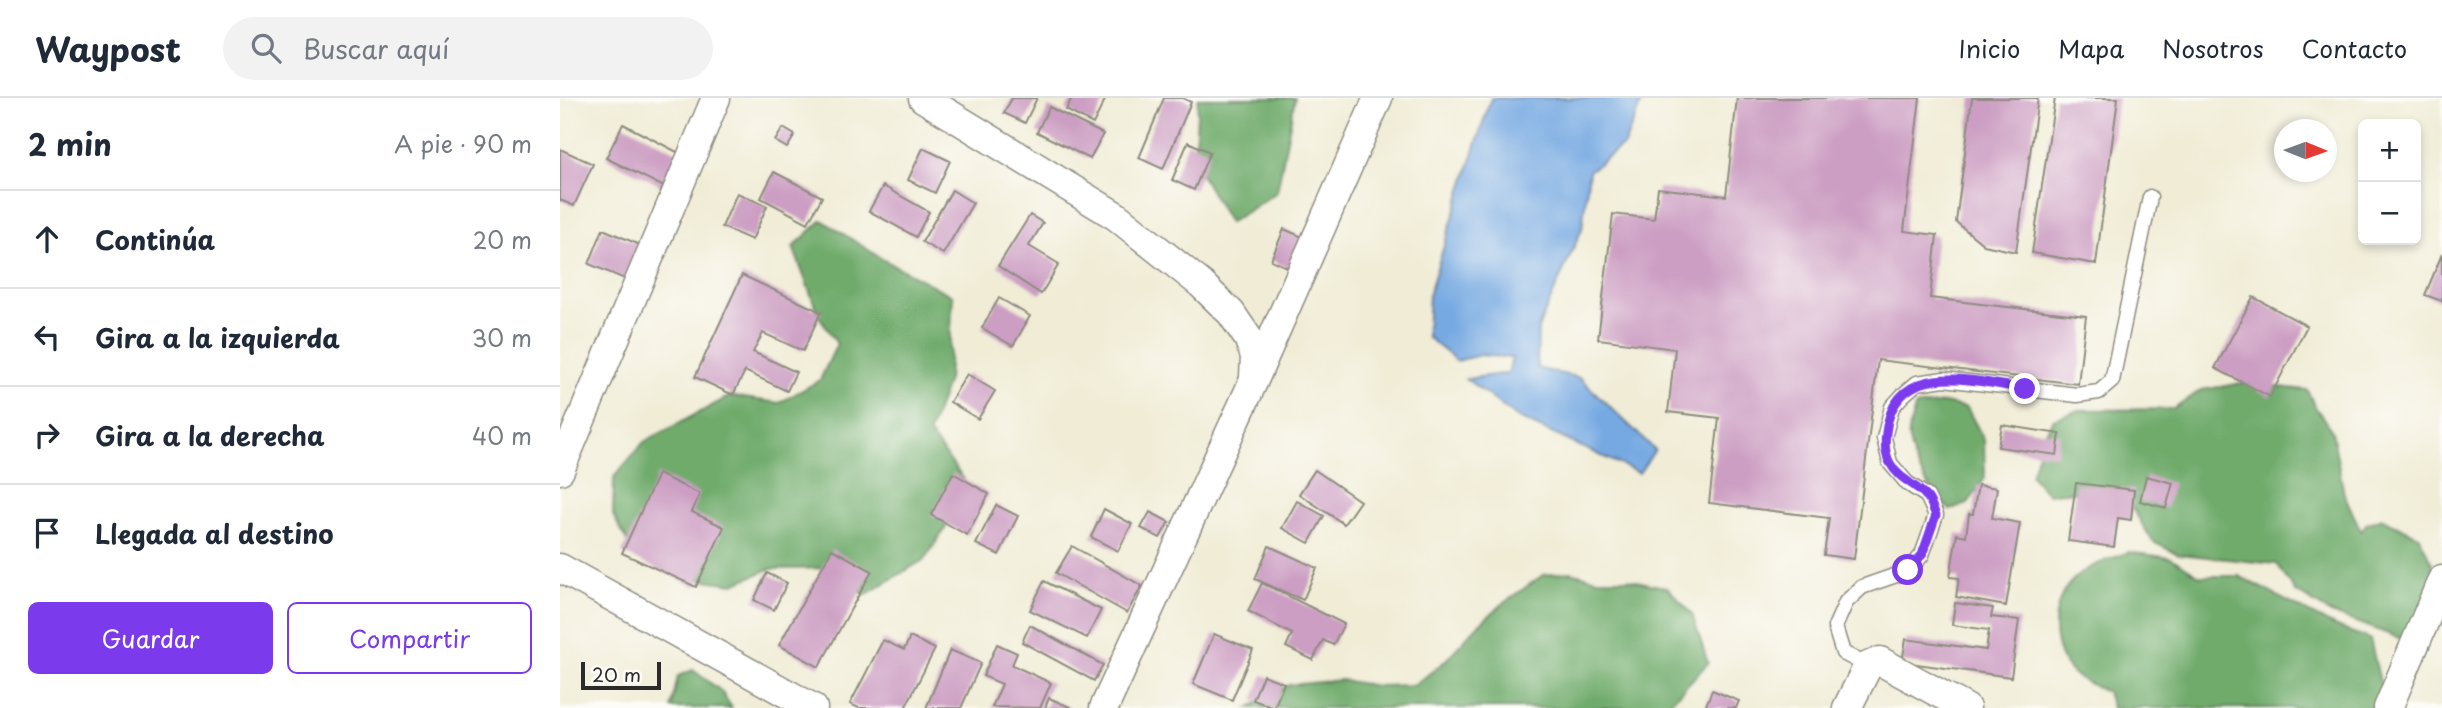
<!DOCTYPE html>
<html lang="es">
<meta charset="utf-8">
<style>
body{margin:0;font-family:"Playpen Sans",sans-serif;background:#f2f2f3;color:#1f2937}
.controls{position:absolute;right:21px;top:21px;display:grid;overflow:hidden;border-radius:10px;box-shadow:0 4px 10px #0003}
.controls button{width:63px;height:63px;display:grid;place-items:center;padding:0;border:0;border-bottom:2px solid #e0e1e3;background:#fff;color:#1f2937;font:35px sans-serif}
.compass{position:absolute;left:1714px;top:21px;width:63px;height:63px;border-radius:50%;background:#fff;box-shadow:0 4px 10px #0003;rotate:91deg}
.scale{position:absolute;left:21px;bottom:18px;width:80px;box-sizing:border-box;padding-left:7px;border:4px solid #2b2b2b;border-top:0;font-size:19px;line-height:24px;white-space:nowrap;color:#2b2b2b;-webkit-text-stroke:5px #fdfcf7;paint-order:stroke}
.stop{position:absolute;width:21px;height:21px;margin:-16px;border:5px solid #7c3aed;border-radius:50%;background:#fff}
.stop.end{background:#7c3aed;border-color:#fff;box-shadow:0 2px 7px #0008}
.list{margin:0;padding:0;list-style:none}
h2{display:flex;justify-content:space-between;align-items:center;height:91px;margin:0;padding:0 28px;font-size:30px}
h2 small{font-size:23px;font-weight:400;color:#747a83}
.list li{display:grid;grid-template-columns:46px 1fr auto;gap:21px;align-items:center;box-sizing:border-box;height:98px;padding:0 28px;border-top:2px solid #e0e1e3}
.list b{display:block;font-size:26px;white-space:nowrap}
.list em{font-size:23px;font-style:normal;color:#747a83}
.actions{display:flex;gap:14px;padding:21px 28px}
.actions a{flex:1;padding:16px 0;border:2px solid #7c3aed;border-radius:10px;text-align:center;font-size:24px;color:#7c3aed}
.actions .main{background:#7c3aed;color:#fff}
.icon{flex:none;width:38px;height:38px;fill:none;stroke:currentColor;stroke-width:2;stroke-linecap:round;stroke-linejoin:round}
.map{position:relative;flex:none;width:1882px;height:610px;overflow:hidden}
header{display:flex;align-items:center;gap:42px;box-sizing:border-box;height:98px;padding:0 35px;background:#fff;border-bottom:2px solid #e0e1e3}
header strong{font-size:33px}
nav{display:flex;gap:38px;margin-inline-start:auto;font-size:24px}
.search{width:490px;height:63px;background:#f2f2f3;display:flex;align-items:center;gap:18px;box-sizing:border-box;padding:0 24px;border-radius:38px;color:#747a83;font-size:26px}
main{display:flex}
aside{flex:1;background:#fff}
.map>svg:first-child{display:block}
</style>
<header>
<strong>Waypost</strong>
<div class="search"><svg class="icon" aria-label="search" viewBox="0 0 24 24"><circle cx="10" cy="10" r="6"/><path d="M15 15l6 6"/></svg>Buscar aquí</div>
<nav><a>Inicio</a><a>Mapa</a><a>Nosotros</a><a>Contacto</a></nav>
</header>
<main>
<aside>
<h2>2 min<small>A pie · 90 m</small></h2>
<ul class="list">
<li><svg class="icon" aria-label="ahead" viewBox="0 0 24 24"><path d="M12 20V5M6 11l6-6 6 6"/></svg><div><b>Continúa</b></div><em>20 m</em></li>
<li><svg class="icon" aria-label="left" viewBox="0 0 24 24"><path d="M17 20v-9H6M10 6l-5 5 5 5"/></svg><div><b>Gira a la izquierda</b></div><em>30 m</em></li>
<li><svg class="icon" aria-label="right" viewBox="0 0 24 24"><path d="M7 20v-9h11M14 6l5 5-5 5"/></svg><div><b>Gira a la derecha</b></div><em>40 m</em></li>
<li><svg class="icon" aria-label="arrive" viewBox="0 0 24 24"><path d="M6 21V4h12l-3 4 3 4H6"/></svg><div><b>Llegada al destino</b></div></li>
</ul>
<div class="actions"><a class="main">Guardar</a><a>Compartir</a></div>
</aside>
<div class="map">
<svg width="1882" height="610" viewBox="0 0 1882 610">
<rect width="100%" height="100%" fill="#fdfcf7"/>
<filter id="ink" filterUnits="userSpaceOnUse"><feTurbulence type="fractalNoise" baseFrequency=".0143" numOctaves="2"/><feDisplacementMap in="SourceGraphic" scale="14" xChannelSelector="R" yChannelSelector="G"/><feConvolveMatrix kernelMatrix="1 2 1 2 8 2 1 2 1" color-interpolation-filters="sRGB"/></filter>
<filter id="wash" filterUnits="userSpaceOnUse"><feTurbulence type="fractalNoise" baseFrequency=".00686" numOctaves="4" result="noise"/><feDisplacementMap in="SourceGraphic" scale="28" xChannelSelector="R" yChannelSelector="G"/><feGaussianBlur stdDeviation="1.57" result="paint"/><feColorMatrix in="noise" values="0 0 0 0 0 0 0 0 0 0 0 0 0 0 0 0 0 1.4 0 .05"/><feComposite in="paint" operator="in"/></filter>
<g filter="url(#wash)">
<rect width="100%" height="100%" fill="#f0ecd6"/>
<g fill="#6fab6c" stroke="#4d6b4c" stroke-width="2">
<polygon points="638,0 735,0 717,94 669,125 634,64"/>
<polygon points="262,122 324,162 393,198 388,282 369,335 411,391 365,461 305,497 274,470 210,471 173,486 130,480 70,449 53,417 54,379 84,344 170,298 219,305 260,282 277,246 259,218 233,149"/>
<path d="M1683 285 1747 292 1756 310 1772 333 1784 396 1801 433 1806 426 1821 420 1859 438 1873 467 1870 498 1860 520 1842 541 1771 515 1736 494 1716 466 1618 456 1593 444 1566 400C1540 395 1515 391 1488 396L1471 377 1482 342 1493 321 1519 312 1614 311 1641 292Z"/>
<path d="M1384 305 1407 310 1424 342 1425 380 1408 406 1390 412C1371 394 1353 368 1349 342 1347 332 1353 319 1355 309Z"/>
<path d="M1569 454 1611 460 1640 478H1679L1774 528 1810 541 1826 610H1552L1547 594C1537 589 1522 584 1514 576 1489 555 1489 506 1512 483 1526 468 1550 461 1569 454Z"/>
<polygon points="1010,474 1038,481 1068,481 1108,490 1132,516 1148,565 1105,610 688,610 729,587 781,582 817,588 855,587 885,563 917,528 945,504 983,477"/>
<polygon points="133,572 161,593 172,610 111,610 118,578"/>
</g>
<polygon fill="#76a9e2" stroke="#506a86" stroke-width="2" points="931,0 1083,0 1064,47 1029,73 1022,131 978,230 977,270 1020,280 1095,352 1079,375 958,320 906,281 948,275 952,260 920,257 897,263 867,239 869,195"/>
<g id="blocks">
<g fill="#cc9ec3">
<polygon points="452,0 477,0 465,25 444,15"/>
<polygon points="512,0 546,0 533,26 506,12"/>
<polygon points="604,0 622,0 631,4 603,71 579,60"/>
<polygon points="1177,0 1360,0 1344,133 1377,137 1370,200 1526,218 1518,286 1318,262 1294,461 1264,457 1269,420 1149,405 1159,320 1108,314 1115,251 1038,241 1053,116 1094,121 1098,90 1166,98"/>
<polygon points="1412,0 1478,0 1456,154 1424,147 1396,124"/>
<polygon points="1495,0 1558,0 1536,166 1472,155"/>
<polygon points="489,9 543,36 530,61 477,34"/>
<polygon points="63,26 121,56 104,89 46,60"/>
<polygon points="223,30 235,37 227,50 215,43"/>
<polygon points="628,44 650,54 634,92 612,82"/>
<polygon points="363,50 390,63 375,95 348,82"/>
<polygon points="0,51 33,66 14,108 0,102"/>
<polygon points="214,74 262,99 248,125 201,100"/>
<polygon points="323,88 369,114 356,139 309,113"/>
<polygon points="392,92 413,105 383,156 362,144"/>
<polygon points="177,95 207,108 192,142 162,129"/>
<polygon points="470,117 483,125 469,148 499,166 481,196 438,168"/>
<polygon points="43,131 87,150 72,184 29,166"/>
<polygon points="724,131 747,141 733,172 711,162"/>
<polygon points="1882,156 1882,203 1865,197"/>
<polygon points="182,177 261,214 243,253 203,235 193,254 236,274 227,293 185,273 173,297 135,279"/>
<polygon points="1693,199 1747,228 1710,299 1655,270"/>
<polygon points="439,200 470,218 453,248 422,230"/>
<polygon points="407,276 435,293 418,321 390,304"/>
<polygon points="1442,327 1500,336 1497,357 1438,349"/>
<polygon points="755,372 800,403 784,426 739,396"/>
<polygon points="393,375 429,396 407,437 371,417"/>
<polygon points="98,376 140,396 132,414 164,429 136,489 62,455"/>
<polygon points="1586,378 1613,385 1606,410 1580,403"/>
<polygon points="1516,385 1574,392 1571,422 1558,420 1554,449 1508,443"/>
<polygon points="1418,387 1437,390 1432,420 1460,425 1446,508 1396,499 1399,480 1390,479 1397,436 1406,438 1409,416 1413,416"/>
<polygon points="737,403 764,418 749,445 722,430"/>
<polygon points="436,407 458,418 439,457 416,446"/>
<polygon points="544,411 572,426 558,453 531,439"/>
<polygon points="590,414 609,424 600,440 581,430"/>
<polygon points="512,448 582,488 567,515 496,475"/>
<polygon points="709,448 757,470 743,502 695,481"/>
<polygon points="272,451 312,473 259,569 219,547"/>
<polygon points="207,475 227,485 214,512 194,502"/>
<polygon points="484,483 541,512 527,540 470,512"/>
<polygon points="702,485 784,526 773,547 763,542 753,562 726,549 732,536 688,513"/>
<polygon points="1395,505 1433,510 1431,519 1459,522 1451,579 1342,564 1346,541 1426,552 1429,532 1392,527"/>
<polygon points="470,527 543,567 534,583 462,544"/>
<polygon points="654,536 693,552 672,602 633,586"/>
<polygon points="350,539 375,551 345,610 299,610 290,606 323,542 344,552"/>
<polygon points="437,546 457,555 452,567 491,585 480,610 432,609 442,586 423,578"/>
<polygon points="390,552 421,565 401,610 366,610"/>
<polygon points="703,577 724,585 714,610 693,602"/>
<polygon points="1152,592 1179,603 1176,610 1145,610"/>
<polygon points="489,600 512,610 485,610"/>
</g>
</g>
</g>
<g filter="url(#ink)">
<use href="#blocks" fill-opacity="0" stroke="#8e8c80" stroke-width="2"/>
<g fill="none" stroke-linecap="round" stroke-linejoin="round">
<g stroke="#8e8c80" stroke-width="17">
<polyline id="service" points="1308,568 1283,555 1275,529 1286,504 1302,489 1348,473 1362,457 1376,417 1367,398 1347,385 1330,365 1324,340 1332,309 1343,297 1357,285 1384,281 1517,297 1539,294 1552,283 1590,99"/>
</g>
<g stroke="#8e8c80" stroke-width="31">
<g id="minor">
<polyline points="363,0 556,118 641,186 671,215 688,240 695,258 694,279"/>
<polyline points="0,372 156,0"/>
<polyline points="0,470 253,610"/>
<polyline points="544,610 694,282 818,0"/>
<polyline points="1287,610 1308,568 1320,563 1406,610"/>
<polyline points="1828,610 1882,482"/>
</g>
</g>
<use href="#service" stroke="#fff" stroke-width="14"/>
<use href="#minor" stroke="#fff" stroke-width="28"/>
</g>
</g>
<g fill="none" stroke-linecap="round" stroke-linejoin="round" filter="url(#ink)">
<path stroke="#7c3aed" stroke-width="9" d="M1348 472 1362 457 1376 417C1373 412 1371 402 1366 398 1356 386 1339 382 1330 365 1323 352 1325 337 1328 323 1344 261 1419 284 1465 291"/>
</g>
</svg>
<div class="controls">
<button>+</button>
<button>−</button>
</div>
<svg class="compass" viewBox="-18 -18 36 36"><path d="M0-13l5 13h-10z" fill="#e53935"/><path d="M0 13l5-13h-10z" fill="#747a83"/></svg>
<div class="scale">20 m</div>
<div class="stop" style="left:1348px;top:472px"></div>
<div class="stop end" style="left:1465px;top:291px"></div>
</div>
</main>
